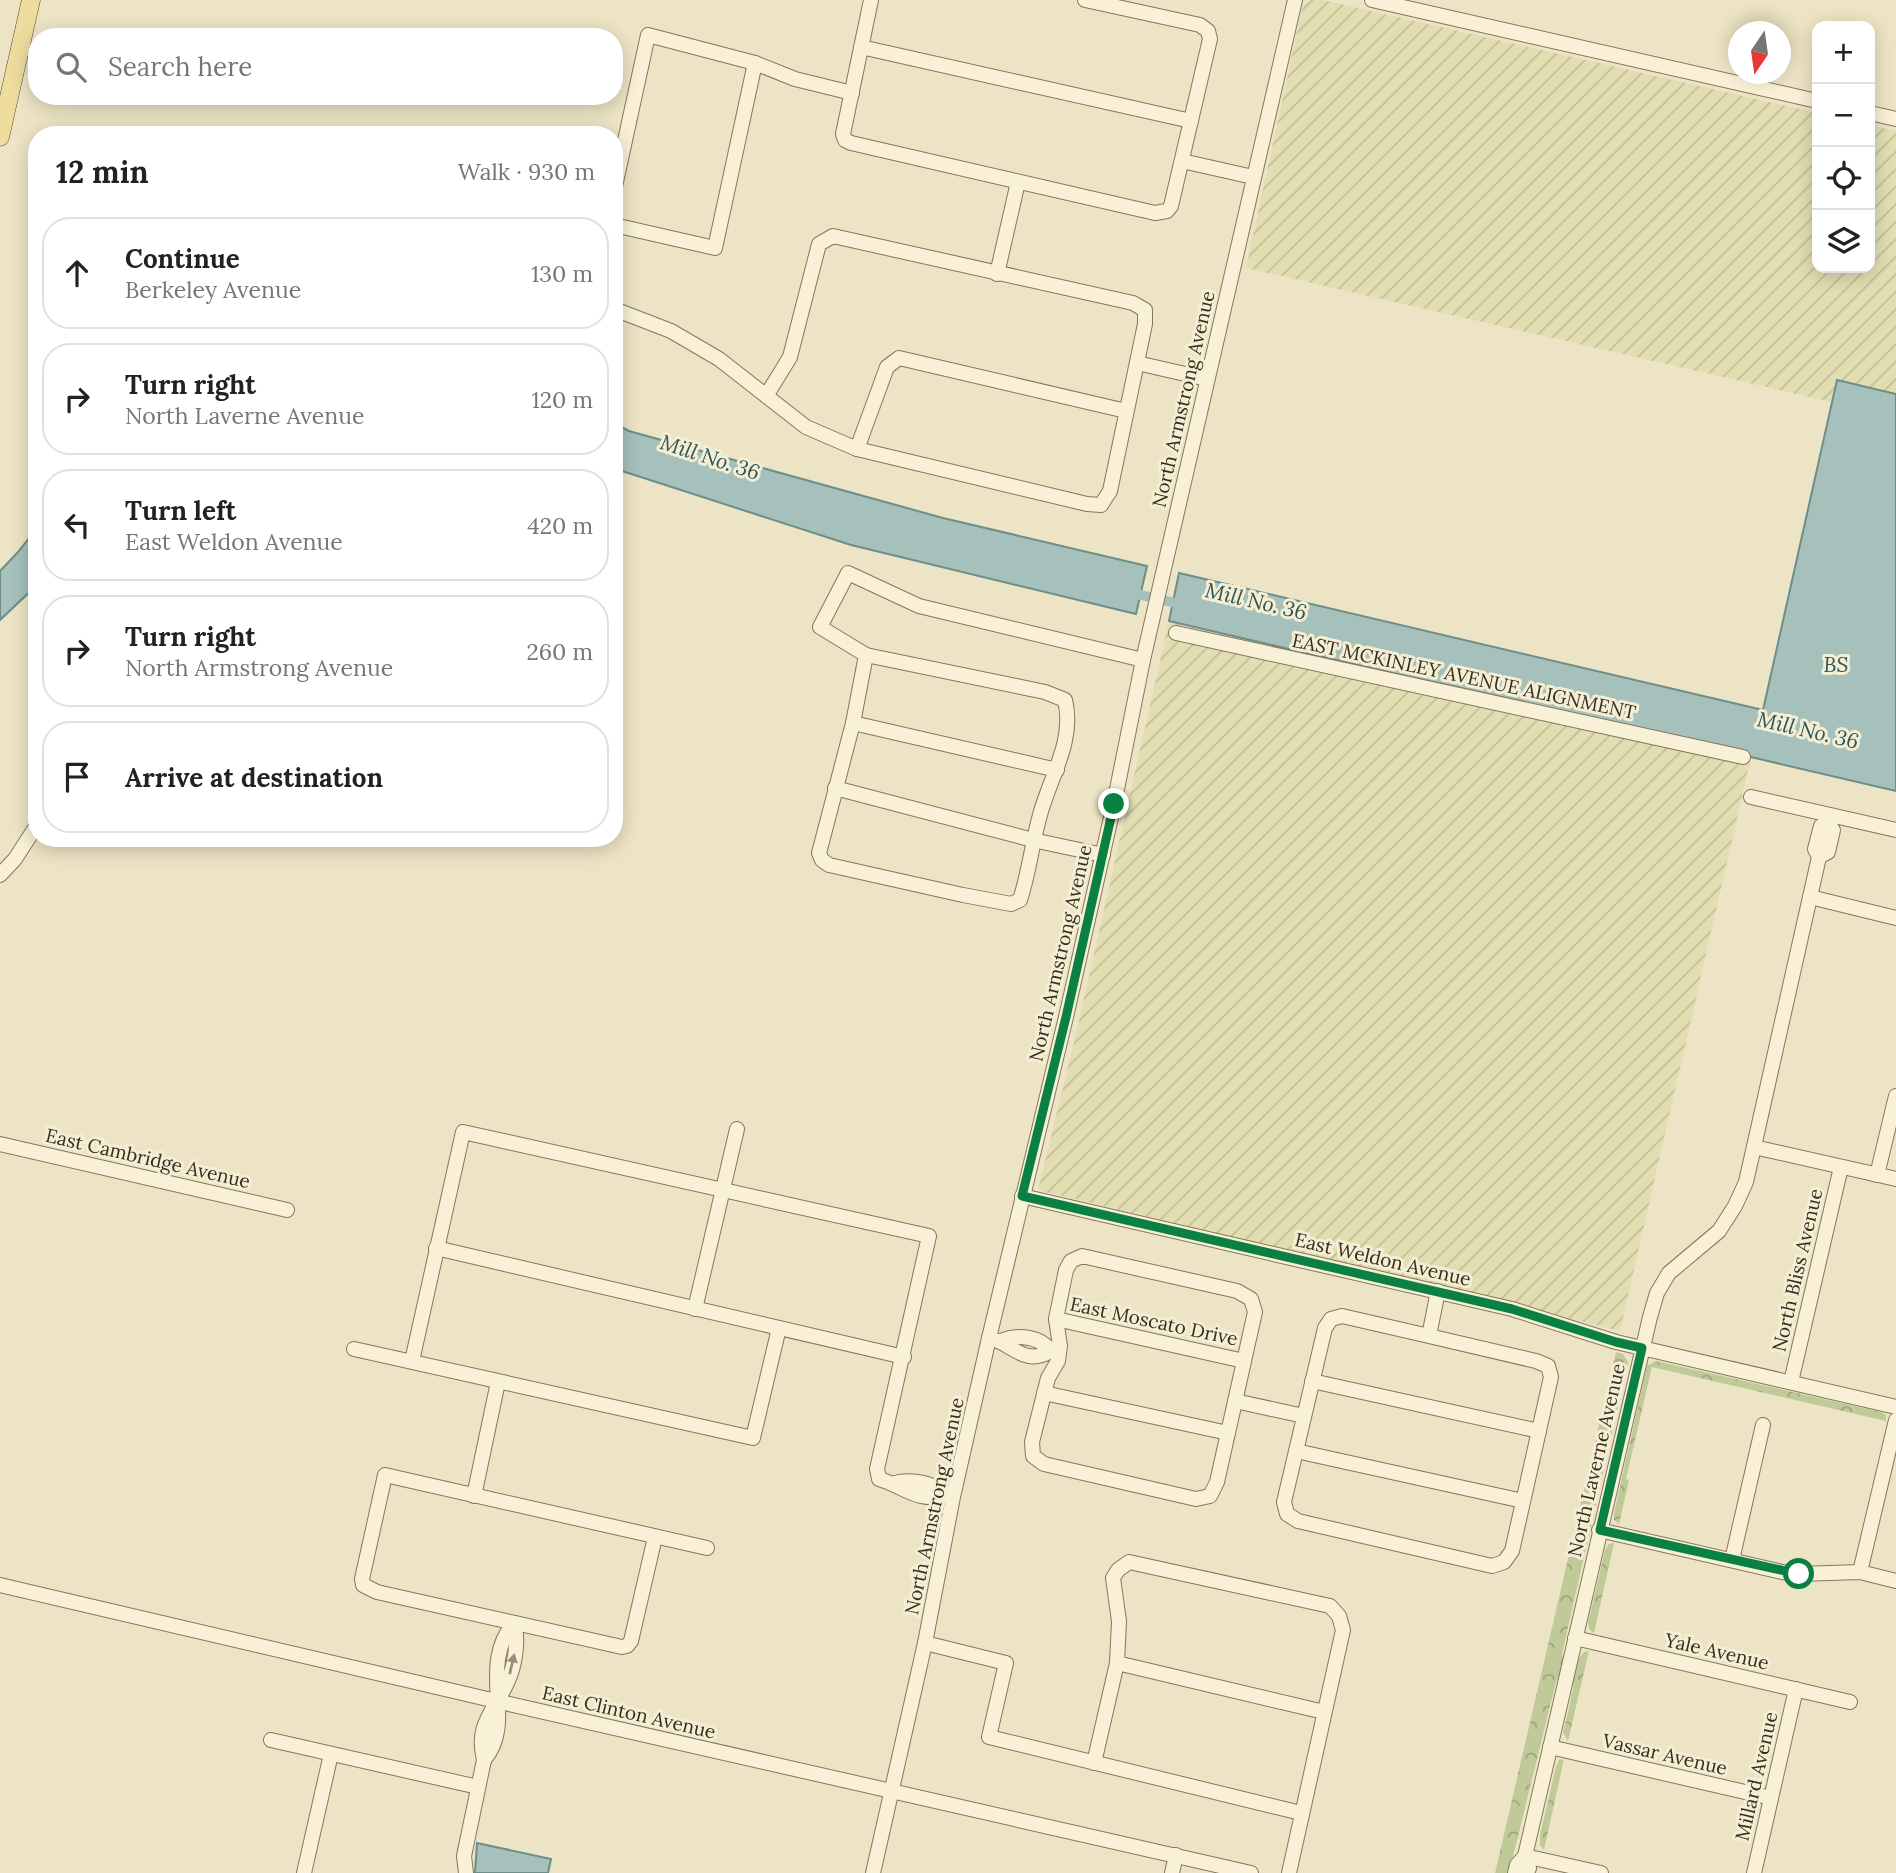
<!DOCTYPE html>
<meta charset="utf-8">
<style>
body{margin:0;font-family:Lora,serif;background:#f6f6f6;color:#222}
.controls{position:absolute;right:21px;top:21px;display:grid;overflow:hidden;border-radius:14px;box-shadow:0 4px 18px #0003}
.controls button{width:63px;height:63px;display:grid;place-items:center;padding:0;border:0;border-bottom:2px solid #e0e0e0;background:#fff;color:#222;font:35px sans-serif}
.compass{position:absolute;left:1728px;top:21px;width:63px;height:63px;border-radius:50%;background:#fff;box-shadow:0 4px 18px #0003;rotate:193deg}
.stop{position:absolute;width:21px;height:21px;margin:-16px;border:5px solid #0b8043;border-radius:50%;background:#fff}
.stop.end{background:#0b8043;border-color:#fff;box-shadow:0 2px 7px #0008}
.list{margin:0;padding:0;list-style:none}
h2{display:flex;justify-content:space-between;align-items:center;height:91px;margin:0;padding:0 28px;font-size:30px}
h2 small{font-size:23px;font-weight:400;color:#767676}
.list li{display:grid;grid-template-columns:46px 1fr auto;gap:21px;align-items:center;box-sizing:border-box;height:112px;margin:0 14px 14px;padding:0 14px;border:2px solid #e0e0e0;border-radius:28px}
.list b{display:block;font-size:26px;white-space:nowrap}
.list p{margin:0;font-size:23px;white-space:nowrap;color:#767676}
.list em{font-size:23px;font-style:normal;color:#767676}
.icon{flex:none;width:38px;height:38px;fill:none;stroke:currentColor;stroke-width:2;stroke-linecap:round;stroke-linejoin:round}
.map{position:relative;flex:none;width:1896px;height:1873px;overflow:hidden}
.search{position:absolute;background:#fff;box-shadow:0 4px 18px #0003;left:28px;top:28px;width:595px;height:77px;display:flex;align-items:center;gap:18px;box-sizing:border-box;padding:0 24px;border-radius:28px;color:#767676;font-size:26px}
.panel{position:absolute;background:#fff;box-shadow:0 4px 18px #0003;left:28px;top:126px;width:595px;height:721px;border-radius:28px}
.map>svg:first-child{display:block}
</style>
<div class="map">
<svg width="1896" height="1873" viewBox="0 0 1896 1873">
<defs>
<pattern id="farmland-furrows" width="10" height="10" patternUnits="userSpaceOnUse" patternTransform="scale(1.75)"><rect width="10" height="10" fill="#e2deb2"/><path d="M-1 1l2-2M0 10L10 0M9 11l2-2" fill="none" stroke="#c2bf99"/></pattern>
<pattern id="park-crowns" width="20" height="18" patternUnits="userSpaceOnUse" patternTransform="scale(1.75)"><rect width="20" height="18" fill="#c0ca99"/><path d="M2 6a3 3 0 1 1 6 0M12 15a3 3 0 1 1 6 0" fill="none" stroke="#9da47c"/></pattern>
</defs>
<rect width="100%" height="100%" fill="#ece4c4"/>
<g fill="url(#farmland-furrows)">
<polygon points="1311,0 1323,0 1817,113 1817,268 1870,268 1870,125 1896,131 1896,394 1837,380 1832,402 1246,268 1303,5"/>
<polygon points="1169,621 1751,757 1620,1331 1038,1190 1073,1047"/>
</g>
<g fill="url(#park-crowns)">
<path d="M1616 1352 1623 1354 1628 1362 1562 1654C1567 1665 1560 1673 1556 1682L1509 1873H1495Z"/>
<polygon points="1656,1361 1881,1412 1886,1415 1886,1421 1652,1367 1626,1479 1629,1480 1619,1524 1614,1520 1614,1513 1647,1366"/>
<polygon points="1614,1543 1594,1633 1590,1630 1588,1623 1605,1550 1609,1544"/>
<path d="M1589 1651 1568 1741 1563 1733C1566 1718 1571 1703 1573 1688 1575 1669 1570 1669 1584 1652Z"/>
<polygon points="1564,1759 1544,1850 1540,1845 1540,1835 1556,1767 1559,1760"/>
</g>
<g fill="#a6c0bb" stroke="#6d8e89" stroke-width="2">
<polygon points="1837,380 1896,394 1896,791 1169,621 1179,573 1763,710"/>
<polygon points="614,423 629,431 943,518 1147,566 1136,614 851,545 619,470 614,468"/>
<polygon points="37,528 37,585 0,620 0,571 18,552"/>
<polygon points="477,1843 551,1859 548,1873 475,1873"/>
</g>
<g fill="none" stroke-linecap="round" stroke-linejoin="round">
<polyline stroke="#a6c0bb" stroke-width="10" points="1128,592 1184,605"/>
<g stroke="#87765b" stroke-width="16">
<g id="minor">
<polyline points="871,0 843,134 845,140 851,143 1155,213 1167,211 1171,206 1210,39 1208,31 1200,25 1085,0"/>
<polyline points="1372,0 1817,101"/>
<polyline points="861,47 1191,121"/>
<polyline points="1870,113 1896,119"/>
<polyline points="1182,161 1253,177"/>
<polyline points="614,191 648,35 755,63 795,79 852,93"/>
<polyline points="614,225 715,248 755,63"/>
<polyline points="997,274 1018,182"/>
<polyline points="614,309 671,331 719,359 806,427 857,449 1087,504 1101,505 1110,491 1145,324 1145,310 1133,303 833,236 819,244 790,357 766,396"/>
<polyline points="1137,363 1207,379"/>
<polyline points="857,449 887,367 899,358 1126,411"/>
<polyline points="1176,633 1743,757"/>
<path d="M866 655 1045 692 1065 700C1075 741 1050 777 1040 815 1032 843 1029 873 1020 900L1011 904 963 895 829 865 822 860 819 853 853 723Z"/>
<polyline points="866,655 820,627 848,573 919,606 1143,660"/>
<polyline points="853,723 1057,770"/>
<polyline points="835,788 1033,840 1103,855"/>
<polyline points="1751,797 1896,830"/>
<polyline points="1819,857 1828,852 1833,830 1828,823"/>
<polyline points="0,875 15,859 37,825"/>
<polyline points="1810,897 1896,918"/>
<polyline points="0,1144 287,1210"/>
<polyline points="1754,1147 1896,1179"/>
<polyline points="1877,1175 1896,1096"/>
<polyline points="1022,1196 1512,1309 1616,1342 1896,1407"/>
<polyline points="436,1248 904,1357"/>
<polygon points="1082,1256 1237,1291 1251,1299 1255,1312 1217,1482 1210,1496 1196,1499 1044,1464 1033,1456 1032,1442 1048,1378 1058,1361 1060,1346 1056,1319 1066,1270 1071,1261"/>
<polyline points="695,1309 737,1129"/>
<polyline points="1056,1319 1244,1361"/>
<polyline points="1429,1336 1342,1316 1331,1319 1325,1328 1284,1502 1287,1514 1298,1521 1492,1566 1504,1562 1512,1551 1551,1377 1548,1366 1536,1361 1429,1336 1438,1291"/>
<path d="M989 1338C1013 1343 1023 1367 1051 1351 1040 1336 1017 1334 1001 1341"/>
<polyline points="354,1349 753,1438 779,1328"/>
<path d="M412 1361 463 1132 929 1236 877 1469 879 1479C901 1485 920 1504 945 1495"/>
<polyline points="1312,1381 1539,1431"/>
<polyline points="1791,1382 1841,1167"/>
<polyline points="1044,1393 1228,1433"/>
<polyline points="1235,1401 1304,1416"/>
<polyline points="1296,1451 1523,1501"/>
<path d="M895 1483C907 1479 925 1482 937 1488 943 1491 944 1495 952 1497"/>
<polyline points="474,1496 498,1382"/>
<polyline points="1599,1530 1782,1572 1799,1574 1860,1572 1896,1581"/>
<polyline points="655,1537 631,1641 627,1646 622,1647 377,1592 363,1585 362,1579 385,1475 707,1548"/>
<polyline points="1732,1560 1763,1425"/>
<polyline points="1860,1572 1896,1420"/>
<polyline points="0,1585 496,1701 1251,1873"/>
<polyline points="1575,1638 1850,1702"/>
<polyline points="925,1643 1006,1663 989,1737 1301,1813"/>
<polyline points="271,1740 478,1787"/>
<polyline points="1550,1747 1771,1798"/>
<path d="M484 1760C517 1722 477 1666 514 1623"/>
<polyline points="1094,1763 1117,1663"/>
<polyline points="1525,1856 1601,1873"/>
<polyline points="304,1873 331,1754"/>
<path d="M466 1873 464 1856 484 1760C475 1724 494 1712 507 1683 515 1666 519 1641 514 1623"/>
<polyline points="873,1873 925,1643 953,1497 989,1338 1066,1017 1114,804 1143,660 1295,0"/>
<polyline points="1172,1873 1176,1855"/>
<polyline points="1289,1873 1343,1630 1339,1616 1330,1606 1129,1562 1118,1570 1113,1578 1119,1621 1117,1663 1324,1712"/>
<polyline points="1515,1873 1517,1865 1525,1856"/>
<polyline points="1527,1873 1529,1868 1525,1856 1650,1317 1657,1293 1669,1273 1719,1231 1735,1206 1746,1182 1819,857 1815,849 1821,826 1828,823 1830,815"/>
<polyline points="1754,1873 1796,1689"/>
</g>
</g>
<g stroke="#55442f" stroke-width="19">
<polyline id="major" points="0,137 31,0"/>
</g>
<use href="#minor" stroke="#f8f1d7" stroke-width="14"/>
<use href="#major" stroke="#eedc9e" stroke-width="18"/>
</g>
<defs><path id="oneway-solid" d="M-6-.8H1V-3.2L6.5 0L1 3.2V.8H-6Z" transform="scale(1.75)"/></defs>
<use fill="#988f7b" href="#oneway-solid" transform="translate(512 1664) rotate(-77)"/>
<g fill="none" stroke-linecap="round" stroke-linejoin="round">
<polyline stroke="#0b8043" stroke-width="9" points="1114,804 1066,1017 1022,1196 1512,1309 1616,1342 1642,1348 1600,1530 1799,1574"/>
</g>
<g text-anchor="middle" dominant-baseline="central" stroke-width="6" stroke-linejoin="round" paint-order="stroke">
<g font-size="19" fill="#372d1f" stroke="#f4eed4">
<text transform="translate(1183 399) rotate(-77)">North Armstrong Avenue</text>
<text transform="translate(1464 676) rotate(12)">EAST MCKINLEY AVENUE ALIGNMENT</text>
<text transform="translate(1060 953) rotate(-77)">North Armstrong Avenue</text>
<text transform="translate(148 1158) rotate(13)">East Cambridge Avenue</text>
<text transform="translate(1383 1259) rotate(13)">East Weldon Avenue</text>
<text transform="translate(1797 1270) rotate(-77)">North Bliss Avenue</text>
<text transform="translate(1154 1321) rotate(12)">East Moscato Drive</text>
<text transform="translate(1596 1460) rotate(-77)">North Laverne Avenue</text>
<text transform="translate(934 1506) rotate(-78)">North Armstrong Avenue</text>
<text transform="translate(1717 1651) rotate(13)">Yale Avenue</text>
<text transform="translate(629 1712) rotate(13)">East Clinton Avenue</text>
<text transform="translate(1665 1754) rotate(13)">Vassar Avenue</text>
<text transform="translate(1756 1776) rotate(-77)">Millard Avenue</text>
</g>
<g font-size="21" font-style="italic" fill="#2f5556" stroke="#f4eed4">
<text transform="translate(710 457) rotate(18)">Mill No. 36</text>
<text transform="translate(1256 601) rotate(13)">Mill No. 36</text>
<text x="1836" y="664">BS</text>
<text transform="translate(1808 730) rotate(13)">Mill No. 36</text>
</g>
</g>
</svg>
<div class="controls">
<button>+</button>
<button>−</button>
<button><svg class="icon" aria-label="locate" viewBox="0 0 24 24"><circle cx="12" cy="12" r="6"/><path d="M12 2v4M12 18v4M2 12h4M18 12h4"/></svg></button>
<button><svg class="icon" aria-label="layers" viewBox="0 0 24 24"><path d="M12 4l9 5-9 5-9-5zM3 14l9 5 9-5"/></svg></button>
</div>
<svg class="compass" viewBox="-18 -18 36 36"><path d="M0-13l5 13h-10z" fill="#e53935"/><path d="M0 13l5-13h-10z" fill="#767676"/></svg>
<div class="stop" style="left:1799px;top:1574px"></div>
<div class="stop end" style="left:1114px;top:804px"></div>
<div class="search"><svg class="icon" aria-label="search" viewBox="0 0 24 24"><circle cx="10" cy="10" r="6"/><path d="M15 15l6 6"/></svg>Search here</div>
<section class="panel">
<h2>12 min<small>Walk · 930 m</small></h2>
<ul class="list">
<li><svg class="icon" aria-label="ahead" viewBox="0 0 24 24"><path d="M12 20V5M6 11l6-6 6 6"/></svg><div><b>Continue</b><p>Berkeley Avenue</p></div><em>130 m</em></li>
<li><svg class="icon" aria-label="right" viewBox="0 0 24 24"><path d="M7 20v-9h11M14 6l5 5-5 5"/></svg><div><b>Turn right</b><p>North Laverne Avenue</p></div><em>120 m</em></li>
<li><svg class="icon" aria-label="left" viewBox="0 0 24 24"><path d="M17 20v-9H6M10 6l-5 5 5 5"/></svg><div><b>Turn left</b><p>East Weldon Avenue</p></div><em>420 m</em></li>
<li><svg class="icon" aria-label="right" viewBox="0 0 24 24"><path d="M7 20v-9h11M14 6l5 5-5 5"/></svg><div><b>Turn right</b><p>North Armstrong Avenue</p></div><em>260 m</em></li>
<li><svg class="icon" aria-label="arrive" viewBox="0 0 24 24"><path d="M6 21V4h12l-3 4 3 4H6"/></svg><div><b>Arrive at destination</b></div></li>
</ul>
</section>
</div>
